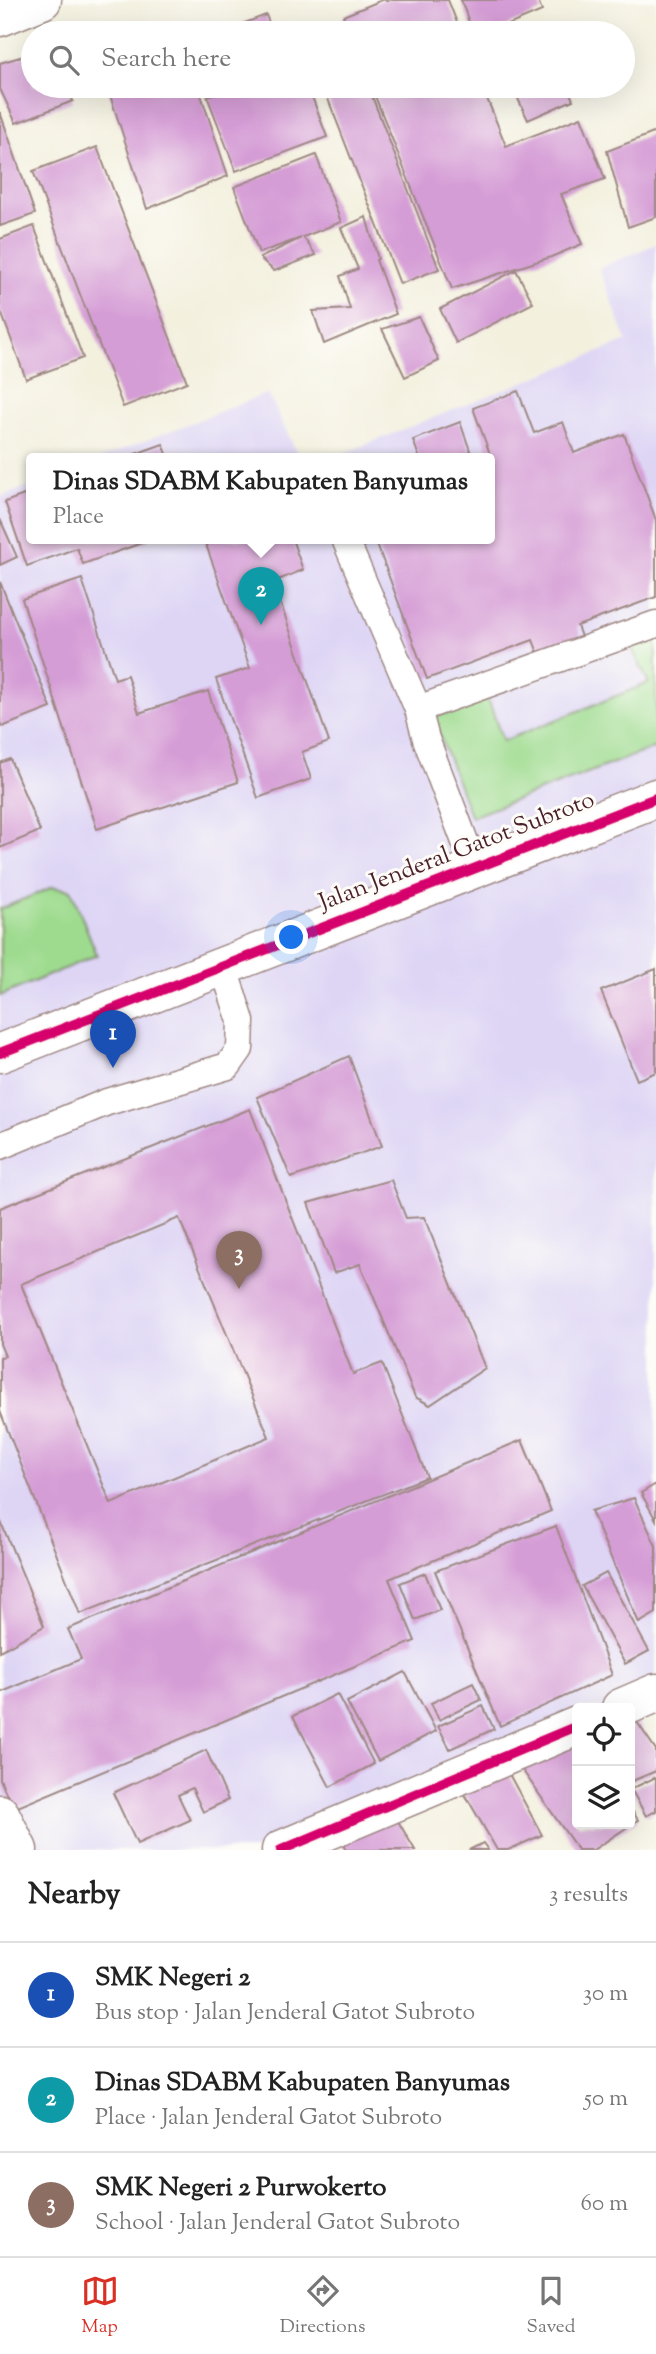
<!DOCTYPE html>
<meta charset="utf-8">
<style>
body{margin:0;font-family:"Sorts Mill Goudy",serif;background:#f6f6f6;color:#222}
.controls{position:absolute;right:21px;bottom:21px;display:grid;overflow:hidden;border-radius:7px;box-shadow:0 7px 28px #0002}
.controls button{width:63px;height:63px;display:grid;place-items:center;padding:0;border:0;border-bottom:2px solid #e0e0e0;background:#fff;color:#222;font:35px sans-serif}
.you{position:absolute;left:292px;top:938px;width:24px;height:24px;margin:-18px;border:5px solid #fff;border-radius:50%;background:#1a73e8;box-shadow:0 0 0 10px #1a73e833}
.badge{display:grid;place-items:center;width:46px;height:46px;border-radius:50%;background:#d93025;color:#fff;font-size:23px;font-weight:700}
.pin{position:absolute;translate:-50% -58px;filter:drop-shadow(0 2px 4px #0008)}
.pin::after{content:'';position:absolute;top:37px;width:24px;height:21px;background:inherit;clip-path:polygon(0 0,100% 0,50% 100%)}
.popup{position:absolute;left:26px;top:453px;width:469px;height:91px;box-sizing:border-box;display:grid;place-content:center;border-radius:7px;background:#fff;filter:drop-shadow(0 2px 5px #0005);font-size:23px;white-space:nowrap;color:#767676}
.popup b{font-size:26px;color:#222}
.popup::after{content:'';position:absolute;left:50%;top:100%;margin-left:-14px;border:14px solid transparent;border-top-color:#fff}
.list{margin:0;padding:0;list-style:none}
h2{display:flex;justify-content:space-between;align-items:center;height:91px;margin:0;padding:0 28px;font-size:30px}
h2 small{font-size:23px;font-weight:400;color:#767676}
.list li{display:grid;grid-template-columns:46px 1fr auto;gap:21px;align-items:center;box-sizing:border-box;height:105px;padding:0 28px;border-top:2px solid #e0e0e0}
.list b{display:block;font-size:26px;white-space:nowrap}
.list p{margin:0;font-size:23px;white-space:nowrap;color:#767676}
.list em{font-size:23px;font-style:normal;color:#767676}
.icon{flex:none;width:38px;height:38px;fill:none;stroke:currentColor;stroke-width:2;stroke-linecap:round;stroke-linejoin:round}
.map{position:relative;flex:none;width:656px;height:1850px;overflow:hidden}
.search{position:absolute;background:#fff;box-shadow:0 7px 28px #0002;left:21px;right:21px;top:21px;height:77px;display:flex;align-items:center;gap:18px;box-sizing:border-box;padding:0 24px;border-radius:38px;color:#767676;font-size:26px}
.sheet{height:406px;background:#fff}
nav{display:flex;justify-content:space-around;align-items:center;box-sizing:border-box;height:98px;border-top:2px solid #e0e0e0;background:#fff;font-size:19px;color:#767676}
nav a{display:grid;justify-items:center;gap:4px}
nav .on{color:#d93025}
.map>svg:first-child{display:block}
</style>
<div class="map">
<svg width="656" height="1850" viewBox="0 0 656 1850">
<rect width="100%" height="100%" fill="#fdfcf7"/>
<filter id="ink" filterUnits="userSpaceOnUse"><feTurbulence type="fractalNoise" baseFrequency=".0143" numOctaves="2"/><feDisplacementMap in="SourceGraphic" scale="14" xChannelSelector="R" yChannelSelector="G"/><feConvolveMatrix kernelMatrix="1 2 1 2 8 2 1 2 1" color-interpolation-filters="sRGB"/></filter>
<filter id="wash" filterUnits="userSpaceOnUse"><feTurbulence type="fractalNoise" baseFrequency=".00686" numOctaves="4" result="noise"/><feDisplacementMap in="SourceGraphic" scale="28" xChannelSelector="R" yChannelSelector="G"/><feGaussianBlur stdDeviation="1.57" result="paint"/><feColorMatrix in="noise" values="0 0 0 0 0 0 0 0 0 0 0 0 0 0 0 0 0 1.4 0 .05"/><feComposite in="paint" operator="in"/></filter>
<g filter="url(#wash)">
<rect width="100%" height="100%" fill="#f3f0de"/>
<g fill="#ded5f5">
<polygon points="656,244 656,800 0,1062 0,497 32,485 32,539 490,539 490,459 329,459 627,341 599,268"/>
<polygon points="268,393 300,459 98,459"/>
<polygon points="656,801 656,1693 621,1708 577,1708 281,1850 0,1850 0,1063"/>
</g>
<g fill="#9edb8f" stroke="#747d5d" stroke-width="2">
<polygon points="656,635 656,747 471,817 433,718 487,696 503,741 649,683 628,641"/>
<polygon points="53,887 71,890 97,955 0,996 0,909"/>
</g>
<g id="blocks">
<g fill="#d59dd6" fill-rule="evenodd">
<polygon points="382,0 448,0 461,33 350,33 343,16"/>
<polygon points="461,0 538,0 542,11 489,33 473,33"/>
<polygon points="266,15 273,33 218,33"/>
<polygon points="33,53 33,86 68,86 73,101 16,123 0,89 0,63"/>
<polygon points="107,86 198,86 228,176 147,209"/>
<polygon points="239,86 308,86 327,137 236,171 207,96"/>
<polygon points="323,86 368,86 439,269 400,284"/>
<polygon points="371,86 482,86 506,146 581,117 605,179 561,194 582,244 551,257 452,289"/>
<polygon points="512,86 567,86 573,100 528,120"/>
<polygon points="0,112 35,214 0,226"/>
<polygon points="656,132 656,217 628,227 607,151"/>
<polygon points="97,147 187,382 123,407 33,171"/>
<polygon points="316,155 341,222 303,237 316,255 274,271 260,258 301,238 259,253 234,187"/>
<polygon points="366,217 378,259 376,260 396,314 324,344 313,311 350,309 340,276 358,269 341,228"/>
<polygon points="34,226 83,358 26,379 0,309 0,239"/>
<polygon points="516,270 533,303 456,343 440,309"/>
<polygon points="419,317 439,361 405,377 382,329"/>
<polygon points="518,391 534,433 563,422 574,453 624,434 656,520 656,597 577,626 583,642 540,658 533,640 427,679 375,539 490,539 490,467 494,465 473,408"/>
<polygon points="460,422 473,459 420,459 413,440"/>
<polygon points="163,444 169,459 124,459 124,458"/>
<polygon points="32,492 32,539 150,540 83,564 77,548 27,566 5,502"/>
<polygon points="0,519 17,557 0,565"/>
<polygon points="204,539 292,539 303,570 273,582 329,742 302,752 311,779 258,798 216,679 250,668"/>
<polygon points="82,579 115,679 127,675 139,713 208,691 238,782 97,829 22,599"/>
<polygon points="0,582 51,708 2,727 0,722"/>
<polygon points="10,759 40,831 0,848 0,763"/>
<polygon points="656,969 656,1072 637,1080 601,991"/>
<polygon points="349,1056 382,1146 291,1178 257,1097"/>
<path d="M250 1109 353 1374 382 1363 427 1477 80 1614 0 1411V1357L5 1356 0 1344V1208ZM179 1218 269 1437 111 1504 21 1284Z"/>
<polygon points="391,1180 406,1218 424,1217 485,1368 430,1405 415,1397 360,1264 334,1273 308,1203"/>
<polygon points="522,1440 551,1511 389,1579 415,1641 13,1809 0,1779 0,1693 81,1659 68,1629"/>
<polygon points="656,1484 656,1520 641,1493"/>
<polygon points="634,1498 656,1546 656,1613 639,1623 591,1511"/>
<polygon points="0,1520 44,1626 0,1651"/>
<polygon points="556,1526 612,1675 500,1726 435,1571"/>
<polygon points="425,1573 440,1610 415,1620 400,1583"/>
<polygon points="606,1573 649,1651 625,1664 582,1586"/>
<polygon points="405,1672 436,1731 378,1761 347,1702"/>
<polygon points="473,1683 481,1700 439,1720 431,1703"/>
<polygon points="337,1694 374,1764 330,1787 293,1716"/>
<polygon points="483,1706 494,1729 450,1749 438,1726"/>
<polygon points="633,1716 656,1750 656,1771 630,1782 630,1717"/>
<polygon points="577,1734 577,1824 630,1824 630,1807 638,1820 593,1850 578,1850 516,1761"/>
<polygon points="206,1750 228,1800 203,1812 192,1788 178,1795 190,1820 137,1844 113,1793"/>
<polygon points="503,1763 542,1835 508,1850 497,1850 459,1784"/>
<polygon points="656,1777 656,1811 646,1816 631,1789"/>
<polygon points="392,1811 415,1850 346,1850 336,1834"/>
<polygon points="483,1843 488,1850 469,1850"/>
</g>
</g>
</g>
<g filter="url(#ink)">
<use href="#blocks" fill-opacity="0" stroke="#9e8884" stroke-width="2"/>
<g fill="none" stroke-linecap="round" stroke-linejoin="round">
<g stroke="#9e8884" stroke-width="29">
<g id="lane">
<polyline points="345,539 418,709 426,739 475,868"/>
<polyline points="418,709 656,624"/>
<polyline points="0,1146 107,1102 228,1066 240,1049 241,1021 223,966"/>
</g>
</g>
<g stroke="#9e8884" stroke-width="41">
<g id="street">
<polyline points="0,17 42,0"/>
<polyline points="621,1708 656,1693"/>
<polyline points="0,1814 18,1850"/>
<polyline points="281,1850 577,1726"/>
</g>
</g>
<g stroke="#9e8884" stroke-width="41">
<polyline id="primary" points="0,1053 656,798"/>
</g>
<use href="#lane" stroke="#fff" stroke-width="26"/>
<use href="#street" stroke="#fff" stroke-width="38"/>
<use href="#primary" stroke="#fff" stroke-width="38"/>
<g stroke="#fdfcf7" stroke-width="15">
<g id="cycleway">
<polyline points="0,1053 656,798"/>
<polyline points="281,1850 577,1726"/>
</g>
</g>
<use href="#cycleway" stroke="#d6006c" stroke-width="10"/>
</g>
</g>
<g text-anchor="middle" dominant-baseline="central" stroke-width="6" stroke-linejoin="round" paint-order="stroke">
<g font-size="24" fill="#4a1f2b" stroke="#fdfcf7">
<text transform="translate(457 852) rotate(-21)">Jalan Jenderal Gatot Subroto</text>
</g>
</g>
</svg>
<div class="controls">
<button><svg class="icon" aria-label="locate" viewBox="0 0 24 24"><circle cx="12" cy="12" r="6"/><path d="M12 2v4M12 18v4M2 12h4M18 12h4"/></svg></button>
<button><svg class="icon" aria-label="layers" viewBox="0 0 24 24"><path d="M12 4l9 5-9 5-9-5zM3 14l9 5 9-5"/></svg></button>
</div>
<div class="you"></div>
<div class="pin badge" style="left:113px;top:1068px;background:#1a4fb4">1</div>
<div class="pin badge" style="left:261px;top:625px;background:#0f9aa8">2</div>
<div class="popup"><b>Dinas SDABM Kabupaten Banyumas</b>Place</div>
<div class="pin badge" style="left:239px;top:1289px;background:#8d6e63">3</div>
<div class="search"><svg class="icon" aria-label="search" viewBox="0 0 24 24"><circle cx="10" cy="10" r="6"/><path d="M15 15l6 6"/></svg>Search here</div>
</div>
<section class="sheet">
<h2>Nearby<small>3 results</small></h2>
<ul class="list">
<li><span class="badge" style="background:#1a4fb4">1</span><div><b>SMK Negeri 2</b><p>Bus stop · Jalan Jenderal Gatot Subroto</p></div><em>30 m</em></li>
<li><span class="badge" style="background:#0f9aa8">2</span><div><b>Dinas SDABM Kabupaten Banyumas</b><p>Place · Jalan Jenderal Gatot Subroto</p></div><em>50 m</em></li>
<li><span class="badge" style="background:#8d6e63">3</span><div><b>SMK Negeri 2 Purwokerto</b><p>School · Jalan Jenderal Gatot Subroto</p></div><em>60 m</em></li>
</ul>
</section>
<nav>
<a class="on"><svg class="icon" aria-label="map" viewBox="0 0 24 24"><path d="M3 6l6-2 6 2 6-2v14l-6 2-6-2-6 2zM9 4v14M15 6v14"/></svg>Map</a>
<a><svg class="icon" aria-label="directions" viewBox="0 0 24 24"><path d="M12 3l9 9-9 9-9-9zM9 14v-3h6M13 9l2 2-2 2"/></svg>Directions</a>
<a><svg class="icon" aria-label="saved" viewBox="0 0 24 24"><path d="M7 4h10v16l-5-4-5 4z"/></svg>Saved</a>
</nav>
